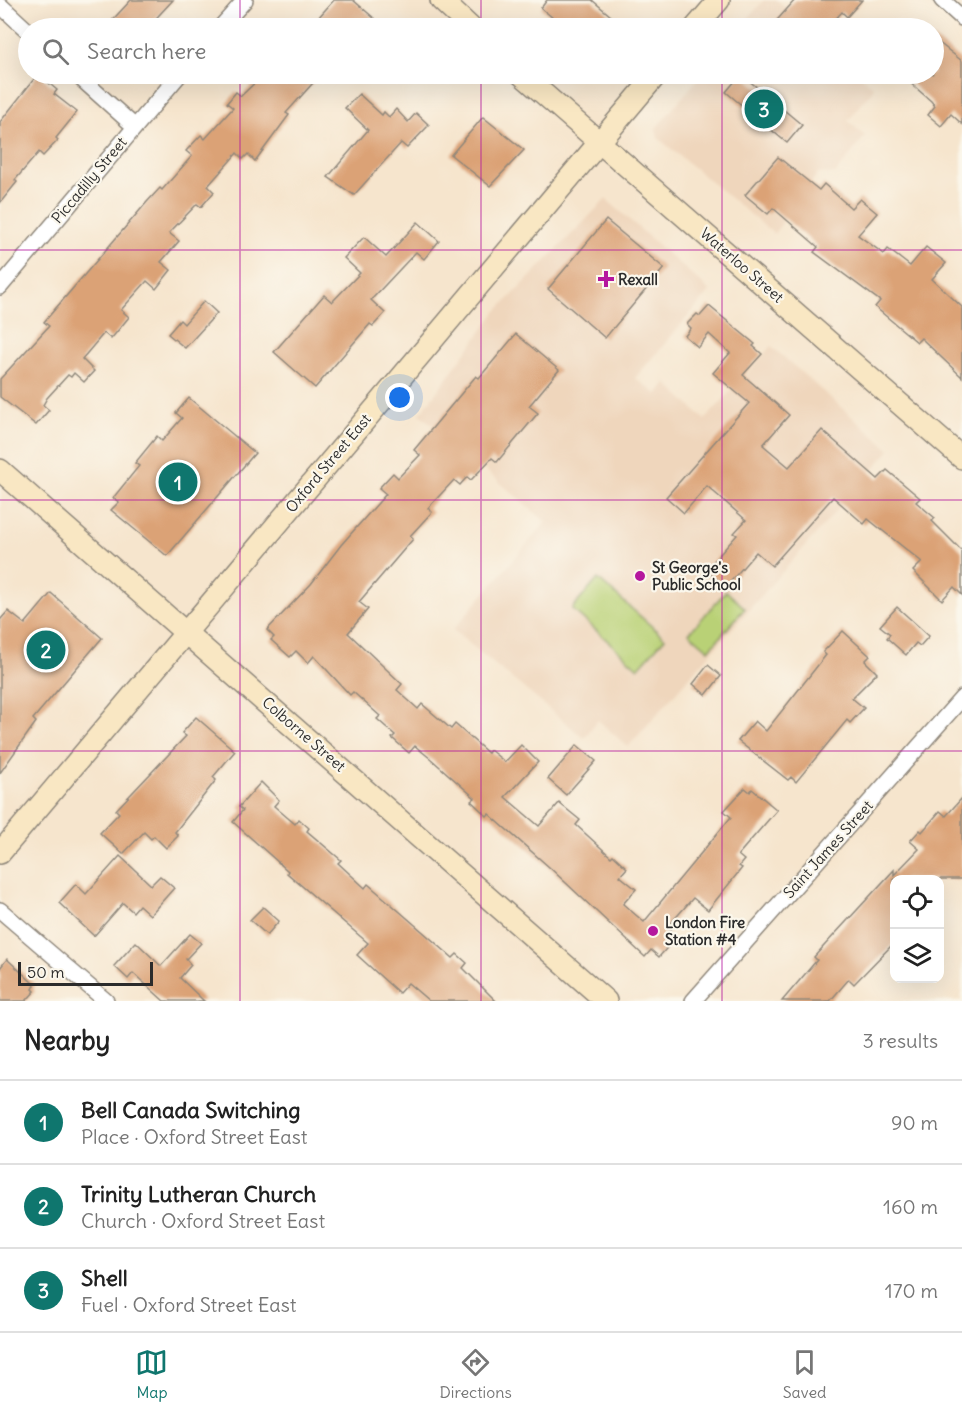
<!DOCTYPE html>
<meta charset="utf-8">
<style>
body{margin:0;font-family:Delius,sans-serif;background:#f6f6f6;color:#222}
.controls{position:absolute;right:18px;bottom:18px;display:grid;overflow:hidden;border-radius:12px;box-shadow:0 6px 24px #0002}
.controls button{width:54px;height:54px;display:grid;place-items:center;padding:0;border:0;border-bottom:2px solid #e0e0e0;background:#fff;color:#222;font:30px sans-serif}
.scale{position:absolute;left:18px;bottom:15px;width:135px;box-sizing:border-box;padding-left:6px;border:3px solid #2b2b2b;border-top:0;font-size:16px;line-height:21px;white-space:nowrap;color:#2b2b2b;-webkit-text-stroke:4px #fbf7ec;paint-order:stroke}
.you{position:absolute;left:400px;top:398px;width:21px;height:21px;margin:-15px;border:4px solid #fff;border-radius:50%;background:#1a73e8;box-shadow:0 0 0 9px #1a73e833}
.badge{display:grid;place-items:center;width:39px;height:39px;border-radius:50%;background:#0f766e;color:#fff;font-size:20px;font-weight:700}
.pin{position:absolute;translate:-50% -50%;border:3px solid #fff;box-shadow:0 2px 6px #0006}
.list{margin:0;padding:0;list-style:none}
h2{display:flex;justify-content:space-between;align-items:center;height:78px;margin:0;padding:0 24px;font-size:26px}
h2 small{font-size:20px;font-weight:400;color:#767676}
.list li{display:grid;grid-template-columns:39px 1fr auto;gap:18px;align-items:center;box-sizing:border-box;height:84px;padding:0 24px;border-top:2px solid #e0e0e0}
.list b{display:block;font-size:22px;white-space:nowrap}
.list p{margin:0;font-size:20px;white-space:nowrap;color:#767676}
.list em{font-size:20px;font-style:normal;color:#767676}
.icon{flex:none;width:33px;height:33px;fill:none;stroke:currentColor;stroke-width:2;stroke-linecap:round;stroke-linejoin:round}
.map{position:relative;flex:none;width:962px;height:1001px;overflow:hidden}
.search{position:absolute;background:#fff;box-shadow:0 6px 24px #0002;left:18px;right:18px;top:18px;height:66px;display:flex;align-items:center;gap:15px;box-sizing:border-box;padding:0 21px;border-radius:33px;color:#767676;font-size:22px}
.sheet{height:330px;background:#fff}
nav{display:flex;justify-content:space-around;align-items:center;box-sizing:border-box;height:84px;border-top:2px solid #e0e0e0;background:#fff;font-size:16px;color:#767676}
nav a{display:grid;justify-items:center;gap:3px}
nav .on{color:#0f766e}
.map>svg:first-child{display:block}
</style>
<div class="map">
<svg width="962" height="1001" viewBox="0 0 962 1001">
<rect width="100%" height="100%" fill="#fbf7ec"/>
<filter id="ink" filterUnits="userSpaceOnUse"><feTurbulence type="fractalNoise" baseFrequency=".0167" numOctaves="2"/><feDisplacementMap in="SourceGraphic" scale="12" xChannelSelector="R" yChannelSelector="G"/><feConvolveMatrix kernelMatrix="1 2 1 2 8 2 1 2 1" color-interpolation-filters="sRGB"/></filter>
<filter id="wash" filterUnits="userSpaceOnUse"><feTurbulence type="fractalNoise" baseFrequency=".008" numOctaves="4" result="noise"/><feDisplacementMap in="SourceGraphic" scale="24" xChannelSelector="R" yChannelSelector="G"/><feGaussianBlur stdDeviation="1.35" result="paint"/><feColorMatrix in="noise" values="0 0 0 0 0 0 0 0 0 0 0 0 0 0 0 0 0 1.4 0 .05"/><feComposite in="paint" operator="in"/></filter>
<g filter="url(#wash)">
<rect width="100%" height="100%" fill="#f6e5cd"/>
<g fill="#efd6bc">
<polygon points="764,0 777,0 809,28 740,28"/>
<polygon points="702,74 859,74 874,88 848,121 865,136 835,174 818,173 774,234 658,138 656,128"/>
<polygon points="606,199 710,291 635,378 657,394 666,383 705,420 771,346 890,450 628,747 598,720 584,738 453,630 546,522 420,414 496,312"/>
</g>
<g fill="#b9d176" stroke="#727e50" stroke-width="1.5">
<polygon points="598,579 665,638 638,668 572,609"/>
<polygon points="726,591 745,608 709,650 689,633"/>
</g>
<g id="blocks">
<g fill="#dba276">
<polygon points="131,0 173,0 147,28 105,28"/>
<polygon points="334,0 353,0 375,19 367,28 309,28"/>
<polygon points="547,0 592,0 625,28 565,28 541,8"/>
<polygon points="795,0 862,0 847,17 842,12 827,28 770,28"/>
<polygon points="933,38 962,61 962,124 951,114 941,126 928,115 935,106 931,101 900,74 933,74"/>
<polygon points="38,74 57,90 54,94 77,112 56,138 58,140 43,156 39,152 15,180 17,182 0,203 0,122"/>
<polygon points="264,74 321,74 286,113 289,115 255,161 248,154 243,159 237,153 208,186 214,192 201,207 197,204 169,233 179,241 161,262 171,270 156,289 147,281 121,310 129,317 111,339 104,333 82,359 94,371 84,382 74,373 71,377 68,375 47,398 43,405 49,410 36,425 0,397 0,379 49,326 44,322 147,202 160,188 162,190 192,156 186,151 201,135 205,139 233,108 227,103 236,92 241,96"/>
<polygon points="741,74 802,125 787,143 726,92"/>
<polygon points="359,94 382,115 384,112 389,117 396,109 408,122 416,113 429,125 407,148 401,143 354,195 328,177 368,130 345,108"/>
<polygon points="483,117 524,150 490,186 451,155"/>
<polygon points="778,157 819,190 824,184 851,208 860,199 877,213 858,235 884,254 888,249 910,266 926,247 946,263 932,279 962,307 962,377 921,338 917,342 875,307 880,301 814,252 818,247 773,208 768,214 745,195"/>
<polygon points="606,220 664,268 605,338 548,289"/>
<polygon points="418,222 439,241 424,259 416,252 371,300 385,313 373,326 370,324 315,388 274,352 324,295 332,302 360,273 344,258 364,237 386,257"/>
<polygon points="204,301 217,313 185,348 168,334 180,320 184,324"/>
<polygon points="709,306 755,344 753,346 762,354 743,375 789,415 763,445 789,467 822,430 878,479 887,470 920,498 916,502 935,518 932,521 962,551 962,595 954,587 942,600 913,571 922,562 868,519 864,524 833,497 772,566 756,552 726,587 706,570 737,535 734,533 746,520 707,486 684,513 666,497 749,403 713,373 730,353 709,334 698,347 685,336 691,328 687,324 697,314 700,316"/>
<polygon points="516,334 559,370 529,406 538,413 497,462 492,458 471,480 467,477 460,485 454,480 428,508 432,512 410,536 413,539 359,602 368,609 348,633 402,684 397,690 418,709 422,704 451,729 455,724 488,753 490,750 505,762 521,745 538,762 505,797 539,826 559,803 580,820 576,825 611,857 613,855 627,868 620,876 636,889 623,904 644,922 731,817 724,811 745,788 750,792 752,789 777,810 738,855 744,860 739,866 742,868 708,910 693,898 671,923 674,926 665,936 672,942 659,957 651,950 645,957 549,867 489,814 487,816 471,801 475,798 431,759 415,746 409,753 392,738 395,735 377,719 380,716 353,692 350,695 314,656 308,663 296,651 290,657 271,640 274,637 267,630 311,584 341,545 386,494 379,488 393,473 398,478 420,455 414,450 476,376 479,378"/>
<polygon points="189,398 255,453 167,556 111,510 119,502 113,498 139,466 135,463 157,436 162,441 182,418 176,413"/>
<polygon points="51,593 102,638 33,719 36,722 0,773 0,620 8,611 25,624"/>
<polygon points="897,607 929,636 920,646 916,643 906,655 887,638 890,634 880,626"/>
<polygon points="843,631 870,656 865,661 877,673 852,698 864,708 850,723 847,720 796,782 791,777 788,780 738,741 755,721 766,731 826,655 823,652"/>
<polygon points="708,665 721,676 706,695 693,684"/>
<polygon points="196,717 235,751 213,777 216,780 175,832 178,836 166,848 154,836 151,839 144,832 123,854 100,833 119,813 116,810 186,736 182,733"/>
<polygon points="577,745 596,761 566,795 548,779"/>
<polygon points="261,782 279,800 274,806 295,824 299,819 309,828 307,831 341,860 338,863 365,888 368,884 453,958 457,954 467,963 463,968 496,1001 429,1001 408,983 399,993 357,955 368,943 287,873 288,871 233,822 243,810 239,807"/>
<polygon points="962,798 962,879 894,879 894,943 854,984 849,979 830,1001 782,1001 817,960 814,957 834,935 894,870 894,875 919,849 910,841 920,830 922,832 940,811 946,816"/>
<polygon points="120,856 151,885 160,876 174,888 150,915 139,905 133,912 123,903 94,936 59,903 76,884 86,894"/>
<polygon points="263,907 279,921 267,935 250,920"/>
<polygon points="190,934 201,943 186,959 191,965 180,978 204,1001 164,1001 133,973 128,979 114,966 136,942 161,966"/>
<polygon points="7,959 35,985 33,989 35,991 26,1001 0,1001 0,968"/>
</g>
</g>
</g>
<g filter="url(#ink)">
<use href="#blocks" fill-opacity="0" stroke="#90887c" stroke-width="1.5"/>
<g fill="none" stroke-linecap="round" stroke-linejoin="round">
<g stroke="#90887c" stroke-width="18">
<g id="street">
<polyline points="942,0 962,18"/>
<polyline points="0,5 28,31"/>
<polyline points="220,28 245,0"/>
<polyline points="76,74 134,126"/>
<polyline points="0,287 180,74"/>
<polyline points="0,910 106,1001"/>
<polyline points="693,1001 962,698"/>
</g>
</g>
<g stroke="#90887c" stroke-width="24">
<g id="secondary">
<polyline points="441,0 471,28"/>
<polyline points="695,28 719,0"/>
<polyline points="521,74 962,458"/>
<polyline points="0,470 606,1001"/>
<polyline points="0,853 657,74"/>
</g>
</g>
<use href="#street" stroke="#fff" stroke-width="15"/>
<use href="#secondary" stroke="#f9e7c3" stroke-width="21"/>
</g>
</g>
<path fill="none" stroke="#b5179e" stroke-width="1.5" stroke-opacity="0.55" d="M240 0V28M481 0V28M722 0V28M240 74V1001M481 74V1001M722 74V1001M0 250H962M0 500H962M0 751H962"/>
<g fill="#b5179e" stroke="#fbf7ec" stroke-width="2">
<path d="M603 270h6v6h6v6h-6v6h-6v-6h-6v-6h6z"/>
<circle cx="640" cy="576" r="6"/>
<circle cx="653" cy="931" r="6"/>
</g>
<g text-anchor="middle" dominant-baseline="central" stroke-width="4.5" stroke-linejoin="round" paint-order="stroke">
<g font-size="15" fill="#2b2b2b" stroke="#fbf7ec">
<text transform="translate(89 180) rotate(-50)">Piccadilly Street</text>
<text transform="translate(742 265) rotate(41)">Waterloo Street</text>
<text transform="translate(328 463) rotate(-50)">Oxford Street East</text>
<text transform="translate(304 734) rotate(41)">Colborne Street</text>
<text transform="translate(828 849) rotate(-48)">Saint James Street</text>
</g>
<g font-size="15" font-weight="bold" fill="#2b2b2b" stroke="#fbf7ec" text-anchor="start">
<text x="618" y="279">Rexall</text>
<text x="652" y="567">St George's<tspan x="652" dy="17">Public School</tspan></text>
<text x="665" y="922">London Fire<tspan x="665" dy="17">Station #4</tspan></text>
</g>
</g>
</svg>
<div class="controls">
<button><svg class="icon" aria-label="locate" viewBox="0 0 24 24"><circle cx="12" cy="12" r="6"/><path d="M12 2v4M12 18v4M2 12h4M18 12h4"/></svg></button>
<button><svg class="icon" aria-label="layers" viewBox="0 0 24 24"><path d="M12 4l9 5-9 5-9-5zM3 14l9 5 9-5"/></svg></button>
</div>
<div class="scale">50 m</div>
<div class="you"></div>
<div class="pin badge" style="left:178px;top:482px">1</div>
<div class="pin badge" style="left:46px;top:650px">2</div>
<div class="pin badge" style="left:764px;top:109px">3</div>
<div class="search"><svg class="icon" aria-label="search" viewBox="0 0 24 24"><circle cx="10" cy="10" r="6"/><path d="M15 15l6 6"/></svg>Search here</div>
</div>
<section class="sheet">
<h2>Nearby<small>3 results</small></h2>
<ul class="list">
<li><span class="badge">1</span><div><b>Bell Canada Switching</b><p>Place · Oxford Street East</p></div><em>90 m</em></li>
<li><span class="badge">2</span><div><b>Trinity Lutheran Church</b><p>Church · Oxford Street East</p></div><em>160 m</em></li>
<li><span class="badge">3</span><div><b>Shell</b><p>Fuel · Oxford Street East</p></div><em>170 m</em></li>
</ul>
</section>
<nav>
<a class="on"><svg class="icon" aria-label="map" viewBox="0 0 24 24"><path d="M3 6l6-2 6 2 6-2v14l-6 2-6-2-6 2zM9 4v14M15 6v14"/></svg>Map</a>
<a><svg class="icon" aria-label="directions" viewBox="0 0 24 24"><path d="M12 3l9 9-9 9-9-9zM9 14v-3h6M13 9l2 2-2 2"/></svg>Directions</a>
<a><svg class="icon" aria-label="saved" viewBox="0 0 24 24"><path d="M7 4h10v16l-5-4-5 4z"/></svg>Saved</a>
</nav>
